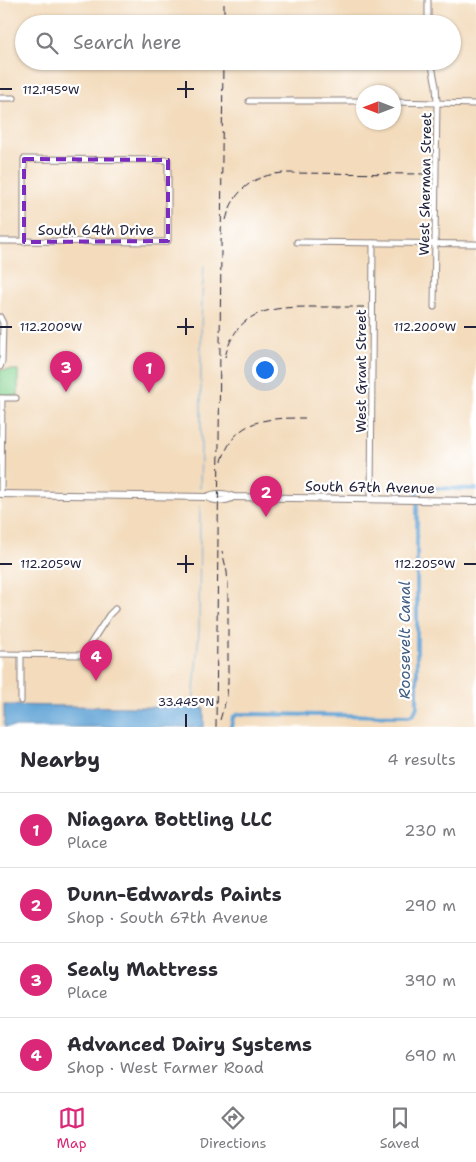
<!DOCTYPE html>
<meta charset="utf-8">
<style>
body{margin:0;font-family:"Shantell Sans",sans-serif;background:#f7f7f7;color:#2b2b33}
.compass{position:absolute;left:356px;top:85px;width:45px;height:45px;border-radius:50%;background:#fff;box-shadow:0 1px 4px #0004;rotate:270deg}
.you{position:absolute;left:264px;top:369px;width:18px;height:18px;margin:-12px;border:4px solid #fff;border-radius:50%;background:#1a73e8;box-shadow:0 0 0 8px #1a73e833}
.badge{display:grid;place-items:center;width:32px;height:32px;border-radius:50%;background:#db2777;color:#fff;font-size:16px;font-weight:700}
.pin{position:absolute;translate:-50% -41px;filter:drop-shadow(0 1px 2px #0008)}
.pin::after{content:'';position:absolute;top:26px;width:18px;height:15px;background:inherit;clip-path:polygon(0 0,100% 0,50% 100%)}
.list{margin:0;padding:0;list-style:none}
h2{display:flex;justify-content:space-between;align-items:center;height:65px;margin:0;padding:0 20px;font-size:21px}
h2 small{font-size:16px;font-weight:400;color:#7c7c81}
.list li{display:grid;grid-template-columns:32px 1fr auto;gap:15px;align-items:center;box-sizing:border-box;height:75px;padding:0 20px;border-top:1px solid #e1e1e2}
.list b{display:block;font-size:19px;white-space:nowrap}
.list p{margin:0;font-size:16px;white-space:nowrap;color:#7c7c81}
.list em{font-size:16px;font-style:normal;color:#7c7c81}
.icon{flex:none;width:28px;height:28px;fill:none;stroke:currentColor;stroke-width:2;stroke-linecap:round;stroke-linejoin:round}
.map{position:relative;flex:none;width:476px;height:727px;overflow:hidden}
.search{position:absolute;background:#fff;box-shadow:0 1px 4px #0004;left:15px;right:15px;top:15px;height:55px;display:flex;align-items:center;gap:12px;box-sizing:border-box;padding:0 18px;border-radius:28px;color:#7c7c81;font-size:19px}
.sheet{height:365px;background:#fff}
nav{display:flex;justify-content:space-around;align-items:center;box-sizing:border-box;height:70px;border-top:1px solid #e1e1e2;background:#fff;font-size:14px;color:#7c7c81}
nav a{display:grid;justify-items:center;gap:2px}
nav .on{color:#db2777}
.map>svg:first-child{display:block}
</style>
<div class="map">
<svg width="476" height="727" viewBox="0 0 476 727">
<rect width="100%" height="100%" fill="#fff"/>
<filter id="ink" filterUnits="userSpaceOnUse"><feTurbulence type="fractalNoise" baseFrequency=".02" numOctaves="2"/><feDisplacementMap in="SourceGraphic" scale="10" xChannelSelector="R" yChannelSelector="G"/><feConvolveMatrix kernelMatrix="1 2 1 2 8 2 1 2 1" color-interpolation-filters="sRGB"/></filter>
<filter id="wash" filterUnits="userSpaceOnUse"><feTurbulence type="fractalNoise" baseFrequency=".0096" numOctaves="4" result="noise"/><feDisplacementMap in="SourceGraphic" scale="20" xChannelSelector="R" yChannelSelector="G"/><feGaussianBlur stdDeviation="1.12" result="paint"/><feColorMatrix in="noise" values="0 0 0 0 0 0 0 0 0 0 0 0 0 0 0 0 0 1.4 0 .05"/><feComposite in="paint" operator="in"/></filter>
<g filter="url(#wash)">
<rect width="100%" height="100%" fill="#f3dbbc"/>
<rect fill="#8ad694" stroke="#567c68" x="0" y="370" width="18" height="26"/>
<polygon fill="#62a4d6" stroke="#426388" points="4,705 204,708 204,727 4,727"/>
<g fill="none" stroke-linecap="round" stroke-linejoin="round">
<g stroke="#62a4d6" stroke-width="1">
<path d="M200 488C203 414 198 340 204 266"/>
<polyline points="193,704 199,631 200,506"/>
</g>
<polyline stroke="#62a4d6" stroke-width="4" points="231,727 233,717 239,714 409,716 414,714 417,706 417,493 421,489 425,488 476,489"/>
</g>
</g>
<g filter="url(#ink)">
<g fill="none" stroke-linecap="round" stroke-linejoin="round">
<g stroke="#8a7e7c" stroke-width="7">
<g id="minor">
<polyline points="428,24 428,0"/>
<polyline points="431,61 436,86 437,102 434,307"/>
<polyline points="0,98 14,98"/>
<polyline points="249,101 364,101"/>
<polyline points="394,102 476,104"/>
<polyline points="0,241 165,242 168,241 168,160 24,159 24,242"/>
<polyline points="297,242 476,244"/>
<polyline points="0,317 3,323 2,362 0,367"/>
<polyline points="0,398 16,398"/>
<polyline points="1,494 2,398"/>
<polyline points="371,499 373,243"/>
<polyline points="0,654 83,655 109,615 115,609"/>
<polyline points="21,701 21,654"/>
</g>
</g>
<g stroke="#8a7e7c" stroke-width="8">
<g id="major">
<path d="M0 494 207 497C214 493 226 493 233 497L476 501"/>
<path d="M207 497C213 501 227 502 233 497"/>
</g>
</g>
<use href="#minor" stroke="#fff" stroke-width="5"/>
<use href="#major" stroke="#fff" stroke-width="6"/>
<g stroke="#22223b" stroke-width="1" stroke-dasharray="8 4" stroke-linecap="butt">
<polyline points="224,24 224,0"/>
<path d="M226 220C233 190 255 174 285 173L427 174"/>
<path d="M225 357C237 309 271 307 313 307 330 307 347 307 364 307"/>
<path d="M222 461C235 418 267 418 305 418"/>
<polyline points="220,720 227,696 228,682 228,585 227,572 222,551"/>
<polyline points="216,727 223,61"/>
</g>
</g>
</g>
<path fill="none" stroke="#7b2cbf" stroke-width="4" stroke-dasharray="10 6" stroke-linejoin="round" d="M24 159 168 160V241L24 242Z"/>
<path fill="none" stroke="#22223b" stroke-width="2" d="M186 81V98M0 89H12M177 89H194M186 318V335M0 327H12M177 327H194M464 327H476M186 555V573M0 564H12M177 564H194M464 564H476M186 714V727"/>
<g text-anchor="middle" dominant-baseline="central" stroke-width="4.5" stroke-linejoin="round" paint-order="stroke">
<g font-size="14" fill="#22223b" stroke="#fff">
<text transform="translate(425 184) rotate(-89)">West Sherman Street</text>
<text x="96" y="230">South 64th Drive</text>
<text transform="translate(361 371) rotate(-90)">West Grant Street</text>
<text transform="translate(370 487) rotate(1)">South 67th Avenue</text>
</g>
<g font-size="15" font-style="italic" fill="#3f5c81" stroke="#fff">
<text transform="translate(405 640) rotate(-90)">Roosevelt Canal</text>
</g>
</g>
<g font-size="12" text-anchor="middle" fill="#22223b" stroke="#fff" stroke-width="4.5" stroke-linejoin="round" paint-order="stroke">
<text x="51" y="94">112.195°W</text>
<text x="51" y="331">112.200°W</text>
<text x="425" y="331">112.200°W</text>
<text x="425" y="568">112.205°W</text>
<text x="51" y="568">112.205°W</text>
<text x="186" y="706">33.445°N</text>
</g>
</svg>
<svg class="compass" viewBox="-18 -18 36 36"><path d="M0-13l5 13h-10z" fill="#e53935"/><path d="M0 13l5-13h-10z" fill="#7c7c81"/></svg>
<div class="you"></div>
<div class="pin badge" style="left:149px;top:393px">1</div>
<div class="pin badge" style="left:266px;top:517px">2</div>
<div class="pin badge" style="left:66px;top:392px">3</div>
<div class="pin badge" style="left:96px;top:681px">4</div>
<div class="search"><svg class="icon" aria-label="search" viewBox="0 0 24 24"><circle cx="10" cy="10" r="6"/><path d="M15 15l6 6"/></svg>Search here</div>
</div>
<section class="sheet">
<h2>Nearby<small>4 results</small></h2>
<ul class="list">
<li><span class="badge">1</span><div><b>Niagara Bottling LLC</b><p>Place</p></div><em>230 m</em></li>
<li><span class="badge">2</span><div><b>Dunn-Edwards Paints</b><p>Shop · South 67th Avenue</p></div><em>290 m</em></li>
<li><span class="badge">3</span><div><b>Sealy Mattress</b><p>Place</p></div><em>390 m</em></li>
<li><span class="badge">4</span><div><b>Advanced Dairy Systems</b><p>Shop · West Farmer Road</p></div><em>690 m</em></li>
</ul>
</section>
<nav>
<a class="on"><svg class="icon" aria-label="map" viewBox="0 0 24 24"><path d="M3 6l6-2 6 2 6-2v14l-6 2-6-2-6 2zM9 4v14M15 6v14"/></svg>Map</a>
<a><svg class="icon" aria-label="directions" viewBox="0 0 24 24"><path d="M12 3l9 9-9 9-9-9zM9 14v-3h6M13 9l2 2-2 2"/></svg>Directions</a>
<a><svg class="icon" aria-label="saved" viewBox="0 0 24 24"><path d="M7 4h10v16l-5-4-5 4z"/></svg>Saved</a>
</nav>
